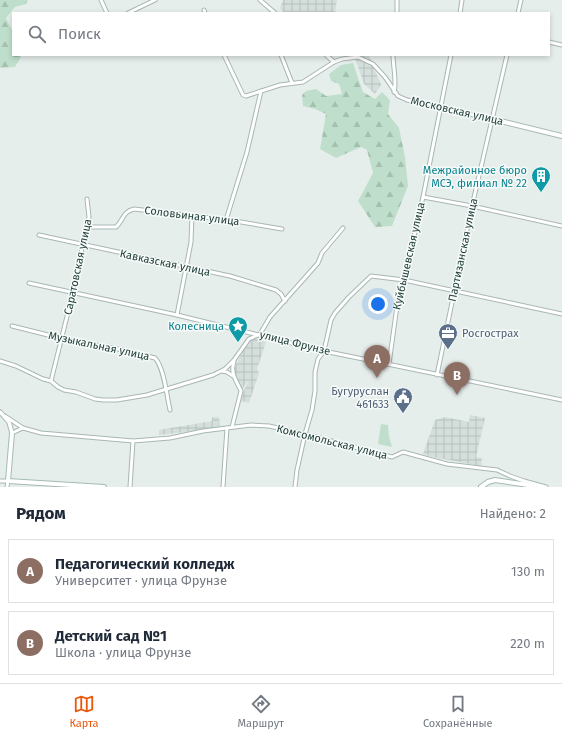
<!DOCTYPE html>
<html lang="ru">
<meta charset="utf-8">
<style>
body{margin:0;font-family:"Fira Sans",sans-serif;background:#f6f6f7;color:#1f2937}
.you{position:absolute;left:378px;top:304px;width:14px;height:14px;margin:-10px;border:3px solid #fff;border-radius:50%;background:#1a73e8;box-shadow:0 0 0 6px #1a73e833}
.badge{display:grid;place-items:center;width:26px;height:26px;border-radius:50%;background:#ea580c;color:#fff;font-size:13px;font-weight:700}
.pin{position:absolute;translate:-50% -33px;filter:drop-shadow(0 1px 2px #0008)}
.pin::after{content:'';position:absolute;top:21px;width:14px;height:12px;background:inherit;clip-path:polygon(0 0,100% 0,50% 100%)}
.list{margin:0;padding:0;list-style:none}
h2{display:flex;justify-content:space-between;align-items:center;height:52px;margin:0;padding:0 16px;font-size:17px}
h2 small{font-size:13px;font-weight:400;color:#747a83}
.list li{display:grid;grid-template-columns:26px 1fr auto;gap:12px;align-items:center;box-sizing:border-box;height:64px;margin:0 8px 8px;padding:0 8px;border:1px solid #e0e1e3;border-radius:0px}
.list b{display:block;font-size:15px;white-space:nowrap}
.list p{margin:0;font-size:13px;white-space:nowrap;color:#747a83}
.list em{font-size:13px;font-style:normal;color:#747a83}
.icon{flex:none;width:22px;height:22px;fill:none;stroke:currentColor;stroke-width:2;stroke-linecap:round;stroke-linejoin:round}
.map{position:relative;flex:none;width:562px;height:487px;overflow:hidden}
.search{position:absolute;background:#fff;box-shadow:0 2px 6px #0003;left:12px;right:12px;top:12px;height:44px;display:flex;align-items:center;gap:10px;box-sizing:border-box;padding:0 14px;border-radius:0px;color:#747a83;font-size:15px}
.sheet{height:196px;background:#fff}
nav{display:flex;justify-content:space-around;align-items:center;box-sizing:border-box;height:56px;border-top:1px solid #e0e1e3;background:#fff;font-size:11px;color:#747a83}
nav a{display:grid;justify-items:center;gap:2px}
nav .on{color:#ea580c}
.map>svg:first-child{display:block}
</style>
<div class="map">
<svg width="562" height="487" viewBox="0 0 562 487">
<defs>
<pattern id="industrial-grid" width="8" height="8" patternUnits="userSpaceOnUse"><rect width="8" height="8" fill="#d4dedb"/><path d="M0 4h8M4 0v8" fill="none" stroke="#b6c0bd"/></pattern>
<pattern id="forest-firs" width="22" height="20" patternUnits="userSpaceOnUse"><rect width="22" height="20" fill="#bfdfcc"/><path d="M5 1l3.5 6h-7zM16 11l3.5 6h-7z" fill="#a4c1b0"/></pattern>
</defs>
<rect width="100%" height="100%" fill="#e6eeec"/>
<g fill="url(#industrial-grid)">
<polygon points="283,0 337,0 335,13 284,13 280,8"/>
<polygon points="354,55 369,55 381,85 375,94 364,84"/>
<polygon points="255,338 266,342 257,369 259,373 249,403 241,401 243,393 249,379 243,388 242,389 234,371 237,362 249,341"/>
<polygon points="470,415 485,418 476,457 482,458 481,466 433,457 423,454 435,420 445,417 469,422"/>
<polygon points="212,417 219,417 220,428 159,435 159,430 212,421"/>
</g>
<polygon fill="#bfdfcc" points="381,424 388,425 389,436 392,447 378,444"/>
<g fill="url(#forest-firs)">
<polygon points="0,0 28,0 26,4 15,7 6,18 13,32 13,55 22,55 15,67 0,68"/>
<polygon points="353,63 363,92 375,99 382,92 390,100 388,114 399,128 405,157 408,186 392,226 375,227 358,201 373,173 367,150 361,147 336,158 320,149 326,114 315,109 303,106 302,95 306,91 316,89 326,96 342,94 339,84 331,81 329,74 341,65"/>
</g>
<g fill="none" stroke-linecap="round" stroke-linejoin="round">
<g stroke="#a8b7b4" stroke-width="5">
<g id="minor">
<polyline points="101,0 107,13"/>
<polyline points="260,0 275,13"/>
<polyline points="204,10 205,13"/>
<polyline points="128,13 155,0"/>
<polyline points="397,13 397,0"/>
<polyline points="460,13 462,0"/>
<polyline points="518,13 521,0"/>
<polyline points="549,42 562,45"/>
<polyline points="224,55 243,95 246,96 280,85 303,82 334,62 342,59 358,57 373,64 385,77 398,96 407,100 492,119"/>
<polyline points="281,55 292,83"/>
<polyline points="326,55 334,62"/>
<path d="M393 55C393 67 397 81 394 92"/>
<polyline points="423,197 472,206 562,226"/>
<polyline points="226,220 247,152 261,91"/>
<path d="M86 227H116C124 220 122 212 134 209L229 220 282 229"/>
<polyline points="39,235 230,276 276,290 281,294 285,301"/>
<polyline points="29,283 177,315 324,351 562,400"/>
<polyline points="177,315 191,242 192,216"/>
<path d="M12 326 68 340 123 350 155 358C164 367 167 397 170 410"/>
<polyline points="0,361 16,366 43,379 51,381 58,387 64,390 76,392 95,399 103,400 117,400 147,395 213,375 225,369 234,360 249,339 260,334 270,317 318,263 322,253 343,228"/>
<polyline points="389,364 398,299 404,280 423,197 451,55"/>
<polyline points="222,371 227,372 233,376"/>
<polyline points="437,375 472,206 507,55"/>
<polyline points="51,381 73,292 73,288 89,217 87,199"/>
<polyline points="5,416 23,428"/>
<path d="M232 427 241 391C236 380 230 373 234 361"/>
<polyline points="12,433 23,428 41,433 53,434 133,441 170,438 203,431 251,425 269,426 305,434 392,457 403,452 447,464 497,470 510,476 524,481 527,485"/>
<polyline points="0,481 8,481 7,487"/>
<polyline points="524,481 546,487"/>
<polyline points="130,487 133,441"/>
<polyline points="223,487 227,428"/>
<polyline points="295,487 297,470 305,434 312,410 315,391 315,372 318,359 324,351 331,320 335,313 349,297 371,276 404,280 562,314"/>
</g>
</g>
<g stroke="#a8b7b4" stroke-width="5.5">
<polyline id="tertiary" points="0,412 9,422 12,433"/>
</g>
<g stroke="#a4bab5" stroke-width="6">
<g id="secondary">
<polyline points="492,119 562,136"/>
<polyline points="12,433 8,481 104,487"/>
<polyline points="481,487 488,482 495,480 541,487"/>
</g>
</g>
<use href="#minor" stroke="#fff" stroke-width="3"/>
<use href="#tertiary" stroke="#fff" stroke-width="3.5"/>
<use href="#secondary" stroke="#fff" stroke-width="4"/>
</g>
<defs>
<g id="building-pin" transform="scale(1)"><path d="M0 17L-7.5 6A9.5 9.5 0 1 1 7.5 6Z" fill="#0f9aa8" stroke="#f6fbf9"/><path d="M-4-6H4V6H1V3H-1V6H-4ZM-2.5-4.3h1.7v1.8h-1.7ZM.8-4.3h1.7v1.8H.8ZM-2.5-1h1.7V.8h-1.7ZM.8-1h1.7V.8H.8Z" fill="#fff"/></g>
<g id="sight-pin" transform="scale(1)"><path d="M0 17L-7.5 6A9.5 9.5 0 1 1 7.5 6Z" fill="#0f9aa8" stroke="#f6fbf9"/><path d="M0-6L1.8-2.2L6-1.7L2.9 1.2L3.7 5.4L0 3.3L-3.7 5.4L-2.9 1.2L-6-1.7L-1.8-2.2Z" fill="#fff"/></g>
<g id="office-pin" transform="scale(1)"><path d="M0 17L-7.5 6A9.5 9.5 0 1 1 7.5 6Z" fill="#5c6f8a" stroke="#f6fbf9"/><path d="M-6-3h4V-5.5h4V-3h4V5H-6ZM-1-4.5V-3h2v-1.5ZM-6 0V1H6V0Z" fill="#fff"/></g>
<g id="civic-pin" transform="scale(1)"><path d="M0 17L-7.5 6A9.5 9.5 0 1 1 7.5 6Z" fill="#5c6f8a" stroke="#f6fbf9"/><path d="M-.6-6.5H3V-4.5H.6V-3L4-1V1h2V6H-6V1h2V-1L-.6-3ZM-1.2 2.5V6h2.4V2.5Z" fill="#fff"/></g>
</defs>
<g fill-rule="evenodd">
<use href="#building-pin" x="541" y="176"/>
<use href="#sight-pin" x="238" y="326"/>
<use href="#office-pin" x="448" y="333"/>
<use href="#civic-pin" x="403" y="397"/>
</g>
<g text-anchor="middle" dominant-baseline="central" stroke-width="3" stroke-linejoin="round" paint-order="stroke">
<g font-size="11" fill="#24413d" stroke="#f6fbf9">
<text transform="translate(457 111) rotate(13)">Московская улица</text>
<text transform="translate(192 216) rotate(7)">Соловьиная улица</text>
<text transform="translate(463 250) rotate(-78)">Партизанская улица</text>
<text transform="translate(409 256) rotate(-77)">Куйбышевская улица</text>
<text transform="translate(165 263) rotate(12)">Кавказская улица</text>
<text transform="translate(78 267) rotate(-78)">Саратовская улица</text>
<text transform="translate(295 343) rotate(14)">улица Фрунзе</text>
<text transform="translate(99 346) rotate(12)">Музыкальная улица</text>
<text transform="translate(332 442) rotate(14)">Комсомольская улица</text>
</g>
<g font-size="11" fill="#0d838f" stroke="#f6fbf9" text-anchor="end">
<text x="527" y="170">Межрайонное бюро<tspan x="527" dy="13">МСЭ, филиал № 22</tspan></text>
<text x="224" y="326">Колесница</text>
</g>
<g font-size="11" fill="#4e5e75" stroke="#f6fbf9" text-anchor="start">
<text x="462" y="333">Росгострах</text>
<text x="389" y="391" text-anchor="end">Бугуруслан<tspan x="389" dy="13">461633</tspan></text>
</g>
</g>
</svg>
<div class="you"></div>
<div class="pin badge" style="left:377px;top:378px;background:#8d6e63">A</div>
<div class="pin badge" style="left:457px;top:395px;background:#8d6e63">B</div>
<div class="search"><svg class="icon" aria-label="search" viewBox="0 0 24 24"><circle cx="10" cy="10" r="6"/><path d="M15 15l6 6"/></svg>Поиск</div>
</div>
<section class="sheet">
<h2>Рядом<small>Найдено: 2</small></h2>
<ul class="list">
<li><span class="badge" style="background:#8d6e63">A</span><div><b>Педагогический колледж</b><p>Университет · улица Фрунзе</p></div><em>130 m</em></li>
<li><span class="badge" style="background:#8d6e63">B</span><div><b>Детский сад №1</b><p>Школа · улица Фрунзе</p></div><em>220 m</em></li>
</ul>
</section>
<nav>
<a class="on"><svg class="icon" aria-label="map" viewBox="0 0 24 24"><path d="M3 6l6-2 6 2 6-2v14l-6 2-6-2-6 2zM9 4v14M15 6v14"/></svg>Карта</a>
<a><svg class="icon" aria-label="directions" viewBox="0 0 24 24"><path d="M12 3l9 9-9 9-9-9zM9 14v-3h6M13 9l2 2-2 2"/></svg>Маршрут</a>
<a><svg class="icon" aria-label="saved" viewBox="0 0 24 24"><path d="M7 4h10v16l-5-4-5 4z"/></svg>Сохранённые</a>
</nav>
